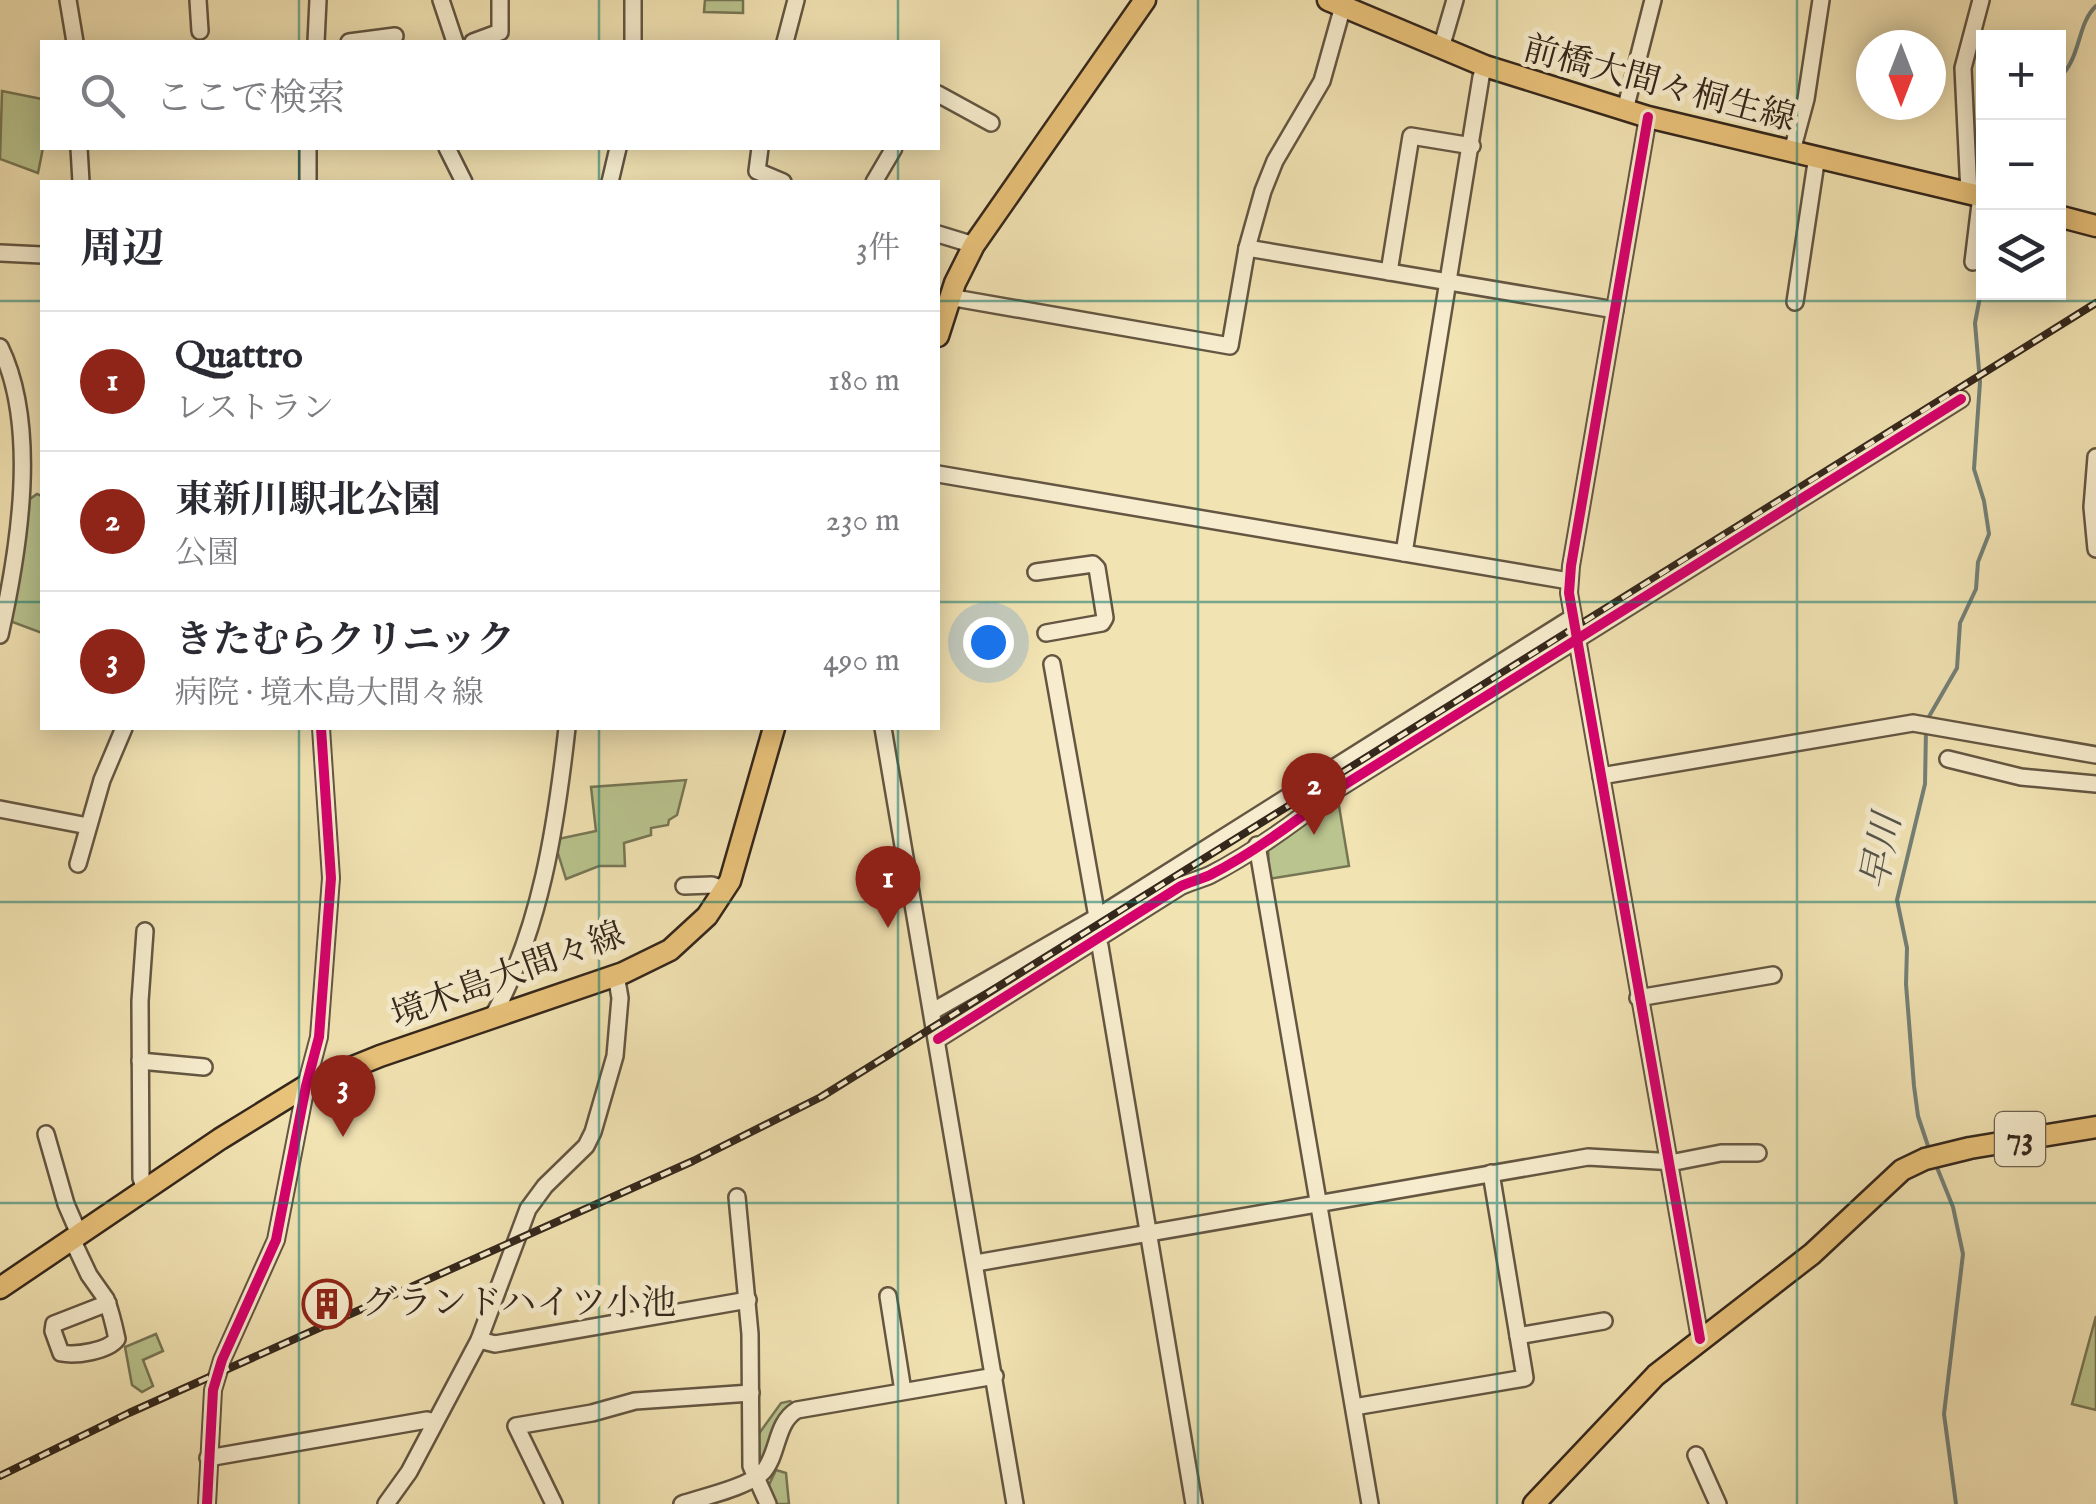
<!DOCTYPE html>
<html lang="ja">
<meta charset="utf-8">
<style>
body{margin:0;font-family:"IM FELL English","Noto Serif JP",serif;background:#f2f2f3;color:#2b2b33}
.controls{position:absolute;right:30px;top:30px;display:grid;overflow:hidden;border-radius:0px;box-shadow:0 5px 25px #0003}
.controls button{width:90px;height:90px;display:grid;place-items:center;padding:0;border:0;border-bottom:2px solid #e1e1e2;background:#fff;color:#2b2b33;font:50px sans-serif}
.compass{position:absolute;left:1856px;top:30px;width:90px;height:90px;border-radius:50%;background:#fff;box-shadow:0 5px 25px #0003;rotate:180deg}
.you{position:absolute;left:988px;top:642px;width:35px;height:35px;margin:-25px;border:8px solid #fff;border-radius:50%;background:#1a73e8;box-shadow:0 0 0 15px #1a73e833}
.badge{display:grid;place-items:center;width:65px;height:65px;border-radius:50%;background:#8f2418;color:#fff;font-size:32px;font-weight:700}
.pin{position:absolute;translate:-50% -82px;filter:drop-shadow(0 2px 5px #0008)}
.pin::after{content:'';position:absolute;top:52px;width:35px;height:30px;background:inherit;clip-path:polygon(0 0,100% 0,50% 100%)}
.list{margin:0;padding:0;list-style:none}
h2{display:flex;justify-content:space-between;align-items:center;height:130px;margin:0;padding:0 40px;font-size:42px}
h2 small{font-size:32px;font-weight:400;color:#7c7c81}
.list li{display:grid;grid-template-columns:65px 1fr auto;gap:30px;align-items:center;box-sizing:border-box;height:140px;padding:0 40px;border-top:2px solid #e1e1e2}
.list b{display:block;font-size:38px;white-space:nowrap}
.list p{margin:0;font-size:32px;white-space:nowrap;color:#7c7c81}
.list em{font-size:32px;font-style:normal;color:#7c7c81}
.icon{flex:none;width:55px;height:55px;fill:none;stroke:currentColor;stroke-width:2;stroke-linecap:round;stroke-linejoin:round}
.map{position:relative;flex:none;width:2096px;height:1504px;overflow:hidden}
.search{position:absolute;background:#fff;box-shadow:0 5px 25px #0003;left:40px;top:40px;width:900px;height:110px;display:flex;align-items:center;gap:25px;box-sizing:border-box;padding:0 35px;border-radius:0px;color:#7c7c81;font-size:38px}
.panel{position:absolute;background:#fff;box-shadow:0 5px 25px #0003;left:40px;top:180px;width:900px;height:550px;border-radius:0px}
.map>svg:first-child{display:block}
</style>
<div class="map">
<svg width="2096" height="1504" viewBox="0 0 2096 1504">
<rect width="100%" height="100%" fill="#f2e3b3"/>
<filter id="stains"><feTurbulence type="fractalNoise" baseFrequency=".002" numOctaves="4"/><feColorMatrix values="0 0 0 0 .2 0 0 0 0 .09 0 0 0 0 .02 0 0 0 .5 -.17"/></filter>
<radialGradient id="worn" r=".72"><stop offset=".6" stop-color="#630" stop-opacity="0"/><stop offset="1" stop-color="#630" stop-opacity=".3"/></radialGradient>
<g fill="#b9c48e" stroke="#767655" stroke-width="2.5">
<polygon points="705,0 743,0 743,13 704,12"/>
<polygon points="2,91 42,99 43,148 38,173 0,159"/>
<polygon points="37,494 42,496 42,633 7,620 27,501"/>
<polygon points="686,780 677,815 669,820 668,825 651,828 651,835 624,843 625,866 599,866 566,879 556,847 558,839 596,831 591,787"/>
<polygon points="1337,794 1349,866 1269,879 1268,844"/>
<polygon points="2096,1316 2096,1410 2072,1404"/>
<polygon points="156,1334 163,1351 143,1360 153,1386 142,1392 132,1385 125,1347"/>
<path d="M790 1401 793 1404C775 1419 771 1450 757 1470L755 1439 781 1403Z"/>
<polygon points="776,1470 786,1473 789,1504 771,1504 767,1489"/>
</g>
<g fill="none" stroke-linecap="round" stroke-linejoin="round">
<g stroke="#738078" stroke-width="4">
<path d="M2058 79C2082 58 2076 25 2096 6"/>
<polyline points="1927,720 1957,668 1960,623 1976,589 1978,562 1989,534 1984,501 1974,469 1980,382 1975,323 1984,276"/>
<polyline points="1926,729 1925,784 1897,900 1907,948 1906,984 1914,1086 1918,1116 1930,1152"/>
<polyline points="1936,1165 1953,1207 1963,1254 1944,1414 1956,1504"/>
</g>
<g stroke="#645642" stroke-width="20">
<g id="minor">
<polyline points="68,0 75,42"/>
<polyline points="198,0 200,31"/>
<polyline points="441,0 455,42"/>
<polyline points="633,0 633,42"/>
<polyline points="316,42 318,0"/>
<polyline points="349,42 395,36"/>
<polyline points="473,42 500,32 500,0"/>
<polyline points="785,42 796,0"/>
<polyline points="1441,48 1455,0"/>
<polyline points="938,94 991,123"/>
<polyline points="1625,110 1653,0"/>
<polyline points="1648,117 1571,566 1569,593 1700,1339"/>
<polyline points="79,148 81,182"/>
<polyline points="447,148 464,182"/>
<polyline points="760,148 757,171 783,182"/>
<polyline points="1792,151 1806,99 1821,0"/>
<polyline points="308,182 308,148"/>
<polyline points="610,182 618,148"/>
<polyline points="874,182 894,148"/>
<polyline points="1969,193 1963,68 1981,0"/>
<polyline points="938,234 974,245"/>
<polyline points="1247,248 1615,310"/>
<polyline points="0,253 42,255"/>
<polyline points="1973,262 1981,196"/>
<polyline points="1389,272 1411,136 1472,146"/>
<polyline points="949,297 1230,346 1247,248 1263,191 1275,161 1322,81 1343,6"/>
<polyline points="1795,302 1817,156"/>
<path d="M0 347C39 427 19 550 0 635"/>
<polyline points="2096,457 2092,507 2096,549"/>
<polyline points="938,474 1569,581"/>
<polyline points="1404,553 1481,77 1485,66"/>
<polyline points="1036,572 1093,564 1097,568 1105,618 1102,623 1046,633"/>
<polyline points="1052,664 1097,917"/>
<polyline points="883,728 1015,1504"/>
<polyline points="1948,759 2021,777 2096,784"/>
<polyline points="1601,776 1913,723 2096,755"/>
<polyline points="0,809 88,826"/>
<polyline points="1257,845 1370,1504"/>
<polyline points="78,864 102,780 124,728"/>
<polyline points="684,886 712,885 724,889"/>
<polyline points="145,931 140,1001 141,1178 145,1190"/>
<polyline points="1096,938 1100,946 1194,1504"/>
<polyline points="1638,998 1773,975"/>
<polyline points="933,1011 1097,917 1573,617"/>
<path d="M492 1018C541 928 556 827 567 728"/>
<path d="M938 1039 1181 886C1190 882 1201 879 1210 875 1255 852 1297 821 1336 790L1961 399"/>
<polyline points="140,1061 204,1067"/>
<polyline points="46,1134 66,1204 79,1234"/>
<polyline points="737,1197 750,1334 751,1466 768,1504"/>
<path d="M72 1239 89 1275 106 1299C111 1312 114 1325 117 1339 108 1351 76 1356 61 1353L53 1331 54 1324 108 1303"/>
<polyline points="976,1263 1588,1157 1675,1162 1721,1153 1758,1153"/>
<polyline points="888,1296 903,1391"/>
<polyline points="1518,1336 1604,1321"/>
<polyline points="479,1340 495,1344 748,1300"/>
<polyline points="1354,1407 1525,1378 1491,1173"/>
<polyline points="1696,1455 1718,1504"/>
<polyline points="208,1458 427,1420 435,1422"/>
<polyline points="207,1504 213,1390 222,1360 276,1240 306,1086 319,1037 331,878 321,728"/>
<polyline points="386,1504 409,1472 479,1340 528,1209 545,1186 586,1146 593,1132 615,1056 620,998 616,975"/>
<polyline points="554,1504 516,1426 592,1413 635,1401 751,1393"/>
<path d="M682 1504C703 1497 748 1487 763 1472 779 1454 775 1423 797 1410L995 1376"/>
</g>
</g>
<g stroke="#34271c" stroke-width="25">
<g id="major">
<polyline points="1328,0 1485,66 1648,117 1984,197"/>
<polyline points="2058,216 2096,226"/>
<polyline points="938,336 955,283 974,245 1145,0"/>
<polyline points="0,1288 220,1139 306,1086 380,1056 623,973 670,950 707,916 730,881 774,728"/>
<polyline points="1534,1504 1656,1375 1812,1254 1902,1170 1925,1159 1970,1148 2096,1127"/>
</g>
</g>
<use href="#minor" stroke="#f7edce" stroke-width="15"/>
<use href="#major" stroke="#e9c27a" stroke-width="20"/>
<g stroke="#34271c" stroke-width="8">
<polyline id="rail" points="0,1476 129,1413 693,1161 821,1097 2096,303"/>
</g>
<use href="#rail" stroke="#f7edce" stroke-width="4" stroke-dasharray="11" stroke-linecap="butt"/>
<g stroke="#f7edce" stroke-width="16">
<g id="cycleway">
<polyline points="1648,117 1571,566 1569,593 1700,1339"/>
<path d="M938 1039 1181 886C1190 882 1201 879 1210 875 1255 852 1297 821 1336 790L1961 399"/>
<polyline points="207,1504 213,1390 222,1360 276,1240 306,1086 319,1037 331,878 321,728"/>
</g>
</g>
<use href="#cycleway" stroke="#d6006c" stroke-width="10"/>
</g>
<path fill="none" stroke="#0f766e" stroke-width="2.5" stroke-opacity="0.55" d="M299 0V42M599 0V42M898 0V42M1198 0V1504M1497 0V1504M1797 0V1504M299 148V182M599 148V182M898 148V182M0 301H42M938 301H2096M0 602H42M938 602H2096M299 728V1504M599 728V1504M898 728V1504M0 902H2096M0 1203H2096"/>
<defs>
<g id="building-ring" transform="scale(2.5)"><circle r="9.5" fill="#f7edce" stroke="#8f2418" stroke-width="1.5"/><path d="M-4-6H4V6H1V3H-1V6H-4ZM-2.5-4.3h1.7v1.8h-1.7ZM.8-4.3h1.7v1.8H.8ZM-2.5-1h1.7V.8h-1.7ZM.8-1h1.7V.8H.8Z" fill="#8f2418"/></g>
</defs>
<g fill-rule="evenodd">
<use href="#building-ring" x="327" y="1304"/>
</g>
<g text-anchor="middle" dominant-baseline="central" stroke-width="10" stroke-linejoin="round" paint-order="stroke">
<rect fill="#f7edce" stroke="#6e6251" stroke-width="2.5" x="1995" y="1112" width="50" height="54" rx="8"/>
<g font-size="32" font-weight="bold" fill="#34271c">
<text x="2020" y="1139">73</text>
</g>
<g font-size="35" fill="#34271c" stroke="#f7edce">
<text transform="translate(1659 85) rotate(15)">前橋大間々桐生線</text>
<text transform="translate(508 976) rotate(-20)">境木島大間々線</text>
</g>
<g font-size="35" fill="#34271c" stroke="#f7edce" text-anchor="start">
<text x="362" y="1304">グランドハイツ小池</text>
</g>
<g font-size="38" font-style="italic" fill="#54544a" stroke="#f7edce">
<text transform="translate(1883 852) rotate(-79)">早川</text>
</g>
</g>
<rect width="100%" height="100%" filter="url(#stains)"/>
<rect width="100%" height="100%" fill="url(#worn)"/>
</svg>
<div class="controls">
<button>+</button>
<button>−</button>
<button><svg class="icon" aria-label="layers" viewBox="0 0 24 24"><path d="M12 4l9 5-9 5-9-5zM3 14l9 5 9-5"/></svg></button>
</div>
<svg class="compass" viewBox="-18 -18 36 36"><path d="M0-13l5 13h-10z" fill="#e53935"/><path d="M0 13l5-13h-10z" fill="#7c7c81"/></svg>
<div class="you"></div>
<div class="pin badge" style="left:888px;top:928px">1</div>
<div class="pin badge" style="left:1314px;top:835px">2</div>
<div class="pin badge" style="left:343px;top:1137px">3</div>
<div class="search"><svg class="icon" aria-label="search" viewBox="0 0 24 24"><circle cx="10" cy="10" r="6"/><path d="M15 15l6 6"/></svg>ここで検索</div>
<section class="panel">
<h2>周辺<small>3件</small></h2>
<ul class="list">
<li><span class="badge">1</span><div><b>Quattro</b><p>レストラン</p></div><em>180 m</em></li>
<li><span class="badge">2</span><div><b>東新川駅北公園</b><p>公園</p></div><em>230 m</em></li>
<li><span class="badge">3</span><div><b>きたむらクリニック</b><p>病院 · 境木島大間々線</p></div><em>490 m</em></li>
</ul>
</section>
</div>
